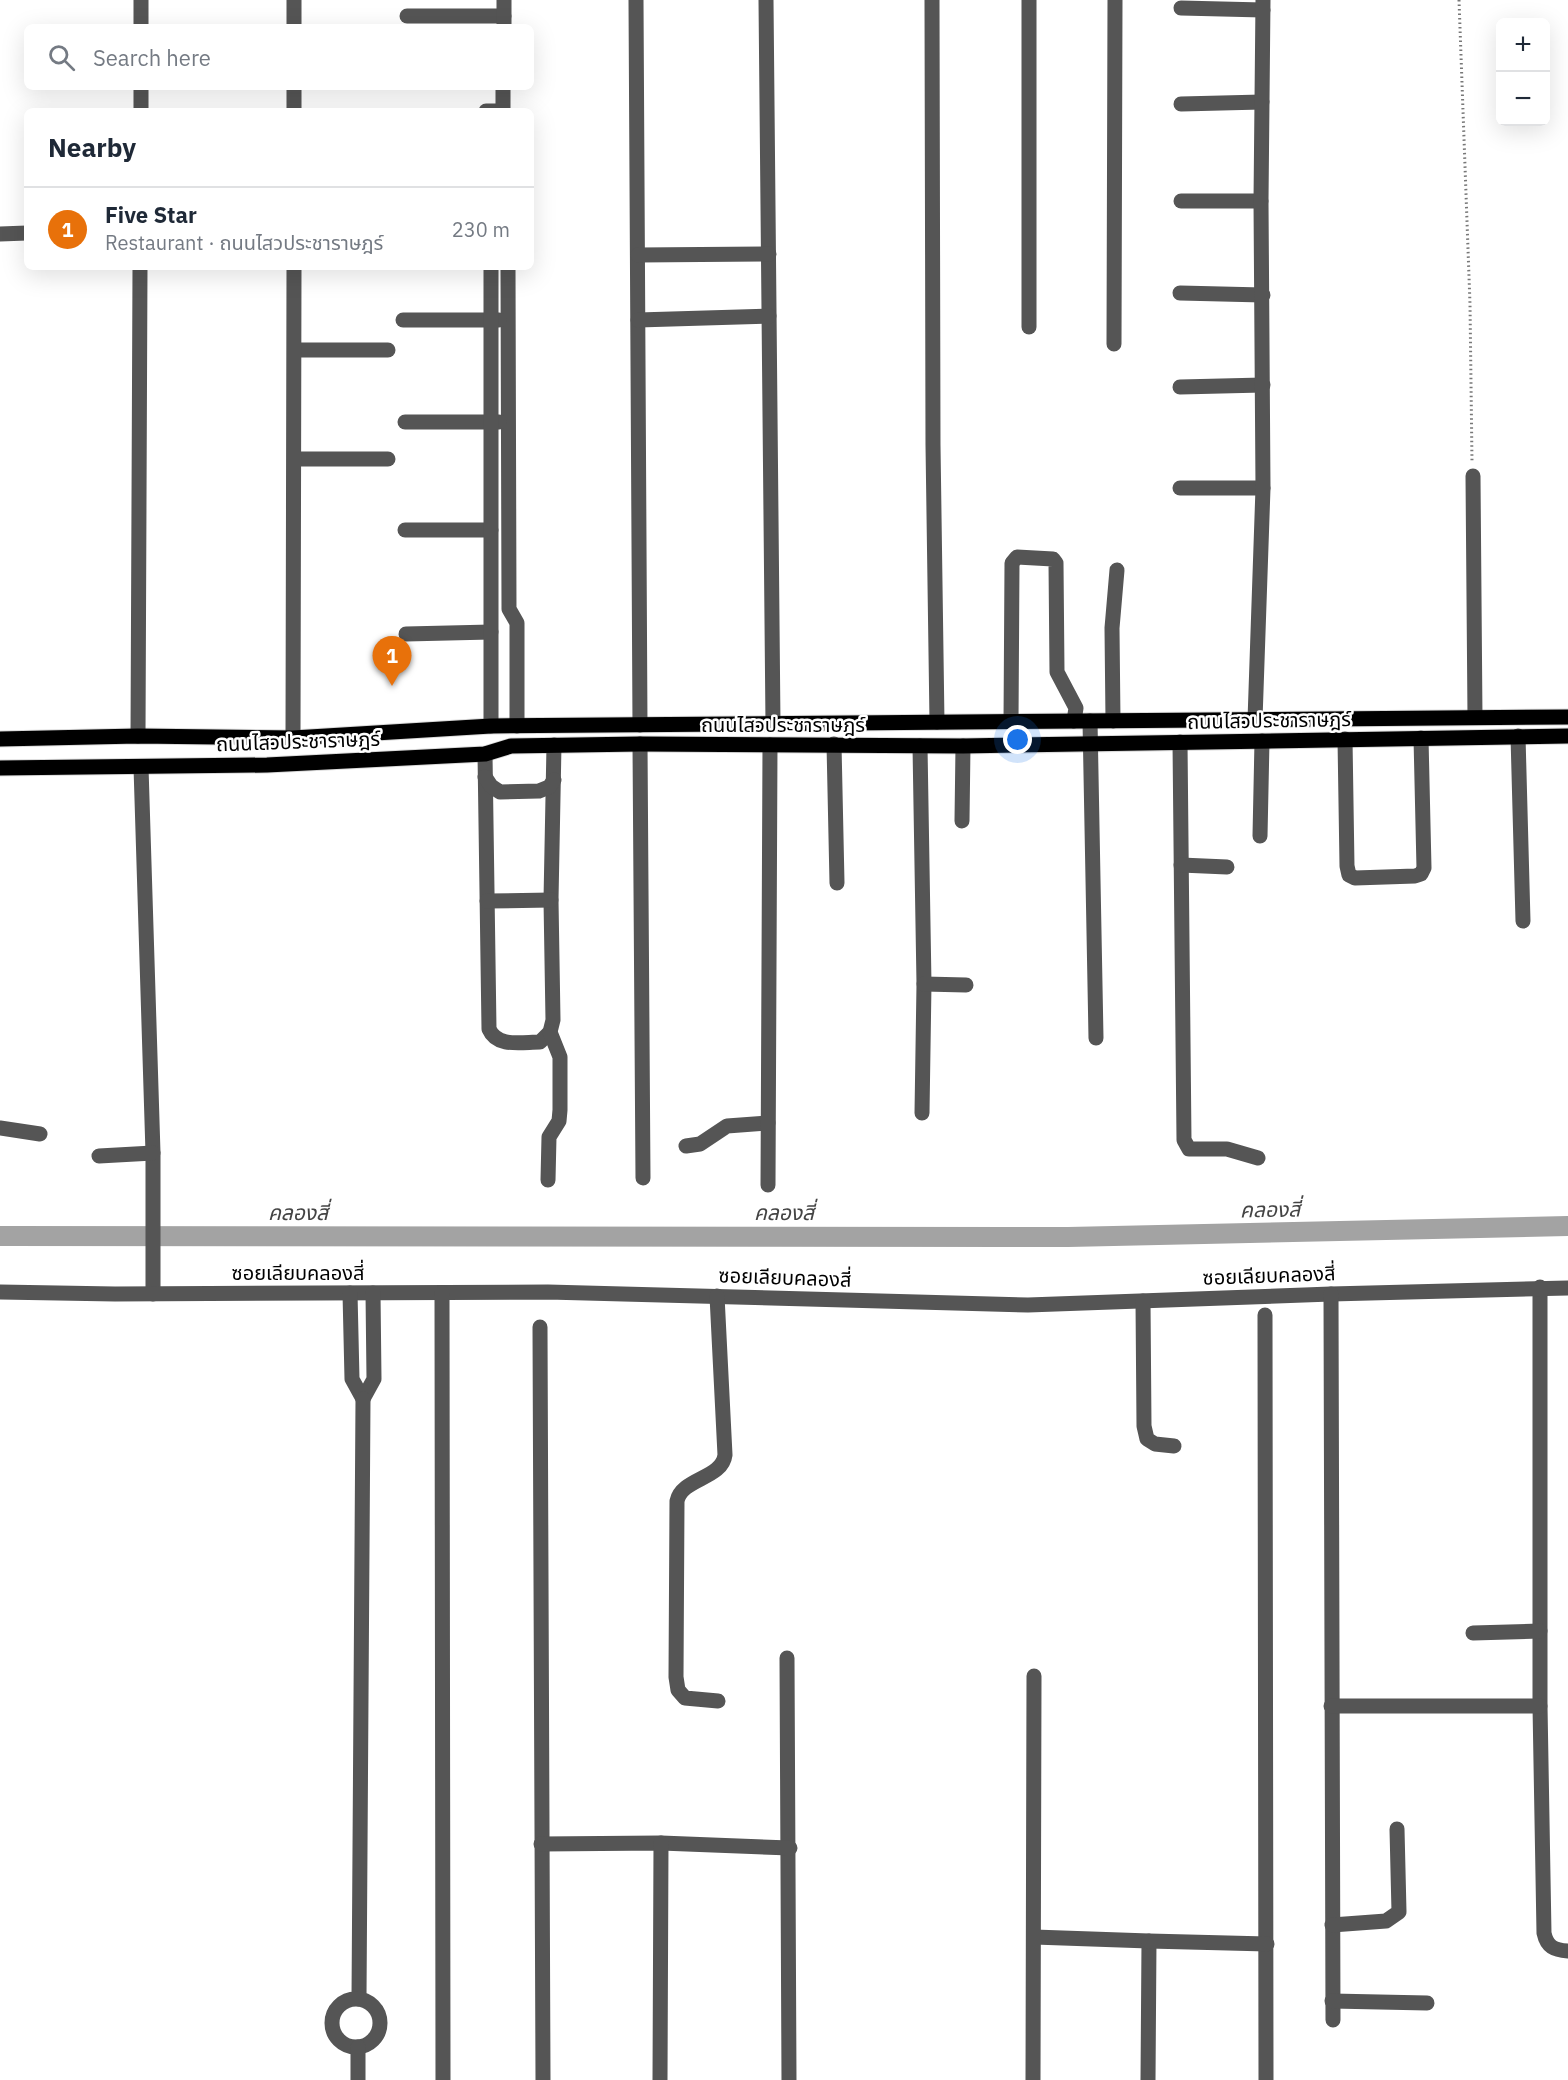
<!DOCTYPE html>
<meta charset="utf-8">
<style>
body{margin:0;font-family:"IBM Plex Sans","Noto Sans Thai",sans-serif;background:#f2f2f3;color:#1f2937}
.controls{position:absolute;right:18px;top:18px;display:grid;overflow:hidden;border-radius:9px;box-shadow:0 6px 24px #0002}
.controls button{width:54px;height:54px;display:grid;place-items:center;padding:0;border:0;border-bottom:2px solid #e0e1e3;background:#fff;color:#1f2937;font:30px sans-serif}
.you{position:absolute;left:1018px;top:740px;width:21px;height:21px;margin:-15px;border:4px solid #fff;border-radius:50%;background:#1a73e8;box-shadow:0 0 0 9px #1a73e833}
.badge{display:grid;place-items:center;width:39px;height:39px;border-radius:50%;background:#0b8043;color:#fff;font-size:20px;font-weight:700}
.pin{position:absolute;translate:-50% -50px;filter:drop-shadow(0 2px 3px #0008)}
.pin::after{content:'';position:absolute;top:32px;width:21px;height:18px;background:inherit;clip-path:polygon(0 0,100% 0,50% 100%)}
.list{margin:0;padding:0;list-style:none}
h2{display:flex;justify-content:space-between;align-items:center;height:78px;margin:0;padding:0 24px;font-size:26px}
h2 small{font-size:20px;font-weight:400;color:#747a83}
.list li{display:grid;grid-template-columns:39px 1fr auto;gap:18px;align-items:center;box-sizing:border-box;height:84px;padding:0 24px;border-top:2px solid #e0e1e3}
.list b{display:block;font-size:22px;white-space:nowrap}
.list p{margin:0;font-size:20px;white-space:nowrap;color:#747a83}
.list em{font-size:20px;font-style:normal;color:#747a83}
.icon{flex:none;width:33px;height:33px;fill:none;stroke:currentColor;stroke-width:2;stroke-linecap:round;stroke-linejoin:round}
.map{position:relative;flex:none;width:1568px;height:2080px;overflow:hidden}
.search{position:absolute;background:#fff;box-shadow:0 6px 24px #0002;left:24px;top:24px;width:510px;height:66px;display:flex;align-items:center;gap:15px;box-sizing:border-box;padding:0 21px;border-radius:9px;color:#747a83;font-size:22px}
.panel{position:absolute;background:#fff;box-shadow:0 6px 24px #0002;left:24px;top:108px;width:510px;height:162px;border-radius:9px}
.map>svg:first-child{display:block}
</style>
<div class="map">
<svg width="1568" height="2080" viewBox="0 0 1568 2080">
<rect width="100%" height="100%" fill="#fff"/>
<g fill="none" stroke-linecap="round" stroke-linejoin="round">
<polyline stroke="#a3a3a3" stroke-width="20" points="0,1236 1068,1237 1568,1226"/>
<g stroke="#dbdbdb" stroke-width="17">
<g id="major">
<polyline points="0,739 138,736 293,738 491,726 1568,717"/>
<polyline points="0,768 267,765 485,754 511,746 640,744 963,746 1568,736"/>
</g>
</g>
<polyline stroke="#777" stroke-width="3" stroke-dasharray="1.5 3" stroke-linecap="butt" points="1459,0 1470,304 1472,462"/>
<g stroke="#555" stroke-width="15">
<polyline points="294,0 294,27"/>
<polyline points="636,0 640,725"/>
<polyline points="766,0 773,724"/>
<polyline points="932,0 933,445 937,722"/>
<polyline points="1181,8 1263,10"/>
<polyline points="407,16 504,16"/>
<polyline points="141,27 141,0"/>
<polyline points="504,27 504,0"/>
<polyline points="294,87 294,111"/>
<polyline points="1181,104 1262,102"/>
<polyline points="141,111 141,87"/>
<polyline points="486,111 503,111"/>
<polyline points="503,111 503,87"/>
<polyline points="1181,201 1261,201"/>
<polyline points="0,234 27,233"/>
<polyline points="638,255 769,254"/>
<polyline points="508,267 509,609 517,623 517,726"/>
<polyline points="1180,293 1263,295"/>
<polyline points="403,320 499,320"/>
<polyline points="638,320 769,316"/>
<polyline points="1029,327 1029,0"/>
<polyline points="1114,344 1115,0"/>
<polyline points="295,350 388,350"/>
<polyline points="1180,387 1263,385"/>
<polyline points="405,422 499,422"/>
<polyline points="295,459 388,459"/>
<polyline points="1473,476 1475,717"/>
<polyline points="1180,488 1263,488"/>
<polyline points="405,530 491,530"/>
<polyline points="406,634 491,632"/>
<polyline points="1255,720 1263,488 1261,201 1263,0"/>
<polyline points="1090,721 1096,1038"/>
<polyline points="1113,721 1112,628 1117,570"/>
<polyline points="1011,722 1012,563 1017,557 1053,559 1056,563 1057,672 1076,708 1074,721"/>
<polyline points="491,726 491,267"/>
<polyline points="138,736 140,267"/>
<polyline points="1518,736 1523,921"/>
<polyline points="293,738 294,267"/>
<polyline points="1345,739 1347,866 1349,875 1355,878 1415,876 1421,874 1424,868 1421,738"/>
<polyline points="1180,742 1184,1140 1189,1149 1227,1149 1258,1158"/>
<polyline points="640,744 643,1178"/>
<polyline points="834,744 837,883"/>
<polyline points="920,746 924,984 922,1113"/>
<path d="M485 754 489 1029C497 1048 522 1042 540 1042L550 1032 553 1020 551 900 554 745"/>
<polyline points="141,767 153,1153 153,1294"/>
<polyline points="485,777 491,786 500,792 539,791 549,787 554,780"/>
<polyline points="962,821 963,746"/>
<polyline points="1260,836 1262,741"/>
<polyline points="1181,865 1227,867"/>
<polyline points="487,901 551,900"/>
<polyline points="924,984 966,985"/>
<polyline points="0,1128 40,1134"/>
<polyline points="686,1146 700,1144 727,1126 768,1123"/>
<polyline points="99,1156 153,1153"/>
<polyline points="548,1180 549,1137 559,1121 560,1110 560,1057 550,1032"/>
<polyline points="768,1185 770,745"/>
<path d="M1540 1287V1706L1544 1933C1547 1947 1554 1950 1568 1951"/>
<polyline points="0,1292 115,1294 548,1292 1028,1305 1331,1294 1568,1288"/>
<polyline points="350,1293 352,1379 363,1399 374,1379 373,1293"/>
<polyline points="442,1293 443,2080"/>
<polyline points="1331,1294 1333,2020"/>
<path d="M717 1296 725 1455C722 1479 682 1478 677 1501L676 1677 678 1690 685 1698 718 1701"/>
<polyline points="1143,1301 1144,1426 1147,1439 1155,1444 1174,1446"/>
<polyline points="1265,1315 1266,2080"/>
<polyline points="540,1327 543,2080"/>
<polyline points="1473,1633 1540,1631"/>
<polyline points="787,1658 789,2080"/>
<polyline points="1331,1706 1540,1706"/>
<polyline points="541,1844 661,1843 790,1848"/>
<polyline points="1332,1925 1386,1921 1399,1912 1397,1829"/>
<polyline points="1034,1937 1149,1941 1148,2080"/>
<polyline points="1149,1941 1267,1944"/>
<polyline points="359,1999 363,1399"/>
<circle cx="356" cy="2023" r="24"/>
<polyline points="1332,2001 1427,2003"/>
<polyline points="358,2080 358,2047"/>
<polyline points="660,2080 661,1843"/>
<polyline points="1033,2080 1034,1676"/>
</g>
<use href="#major" stroke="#000" stroke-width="15"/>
</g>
<g text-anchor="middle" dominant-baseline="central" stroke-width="5" stroke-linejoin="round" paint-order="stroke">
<g font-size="20" fill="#000" stroke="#fff">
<text transform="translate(1269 720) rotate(-1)">ถนนไสวประชาราษฎร์</text>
<text x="783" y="724">ถนนไสวประชาราษฎร์</text>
<text transform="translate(298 741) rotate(-2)">ถนนไสวประชาราษฎร์</text>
<text x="298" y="1272">ซอยเลียบคลองสี่</text>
<text transform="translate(1269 1275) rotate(-2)">ซอยเลียบคลองสี่</text>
<text transform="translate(785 1277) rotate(2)">ซอยเลียบคลองสี่</text>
</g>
<g font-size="21" font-style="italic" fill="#444" stroke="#fff">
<text transform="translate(1270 1209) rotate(-1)">คลองสี่</text>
<text x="298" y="1212">คลองสี่</text>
<text x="784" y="1212">คลองสี่</text>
</g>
</g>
</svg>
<div class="controls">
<button>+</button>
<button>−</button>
</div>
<div class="you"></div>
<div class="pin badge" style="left:392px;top:686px;background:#e8710a">1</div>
<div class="search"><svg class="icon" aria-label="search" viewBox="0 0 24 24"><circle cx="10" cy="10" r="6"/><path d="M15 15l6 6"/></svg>Search here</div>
<section class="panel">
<h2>Nearby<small></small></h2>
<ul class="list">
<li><span class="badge" style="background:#e8710a">1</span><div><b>Five Star</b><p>Restaurant · ถนนไสวประชาราษฎร์</p></div><em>230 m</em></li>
</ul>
</section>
</div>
